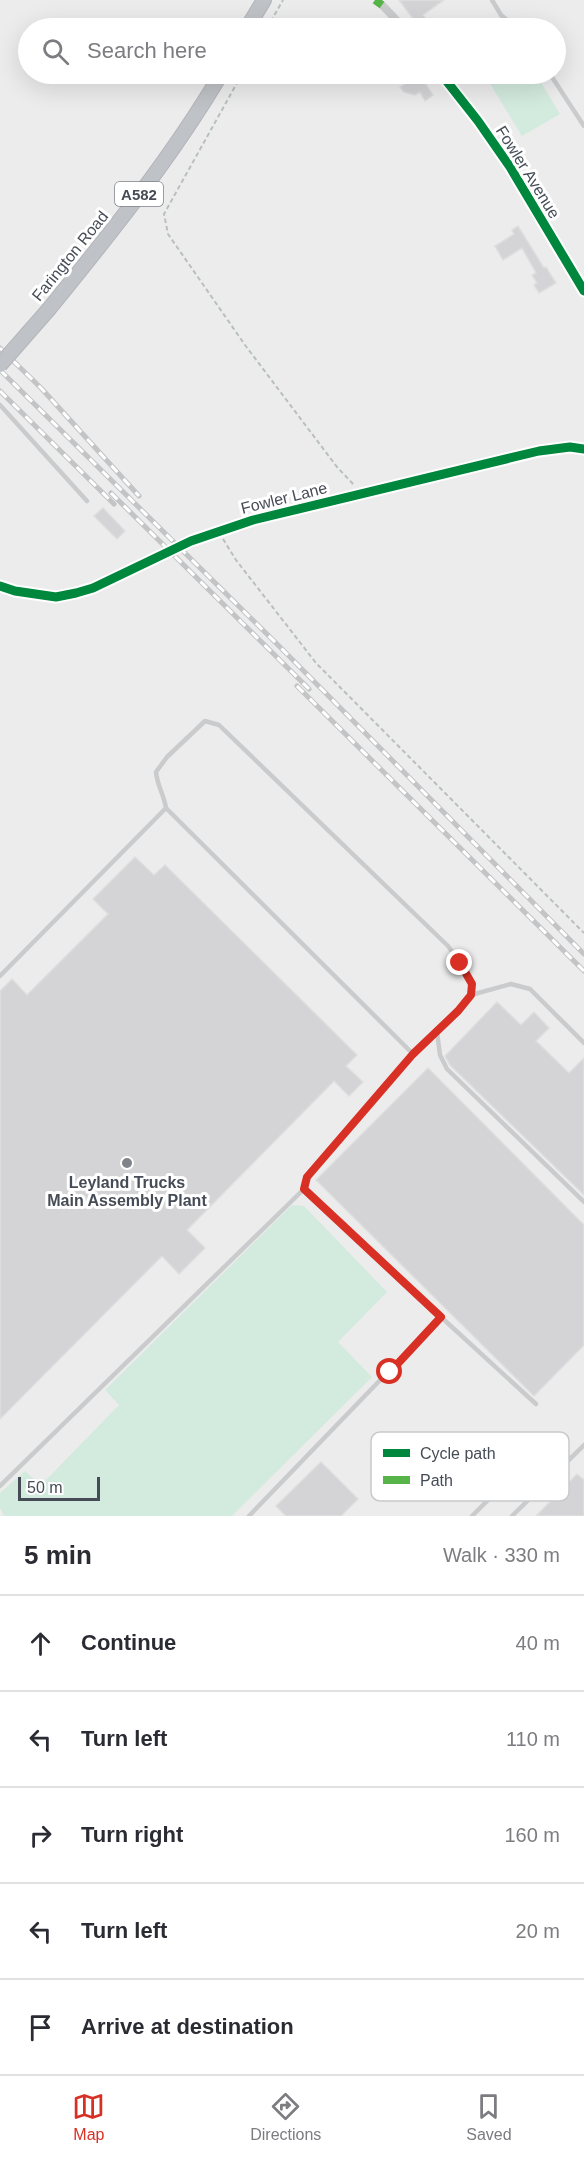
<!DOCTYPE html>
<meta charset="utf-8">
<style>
body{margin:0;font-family:Helvetica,sans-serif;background:#f2f2f3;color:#2b2b33}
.scale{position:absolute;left:18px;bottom:15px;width:82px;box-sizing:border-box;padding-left:6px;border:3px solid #464c56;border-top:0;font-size:16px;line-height:21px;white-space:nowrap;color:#464c56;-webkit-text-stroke:4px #fff;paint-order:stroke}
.stop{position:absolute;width:18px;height:18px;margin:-14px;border:4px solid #d93025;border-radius:50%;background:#fff}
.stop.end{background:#d93025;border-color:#fff;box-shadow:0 2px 6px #0008}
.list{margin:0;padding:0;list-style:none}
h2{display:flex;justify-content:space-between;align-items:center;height:78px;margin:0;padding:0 24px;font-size:26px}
h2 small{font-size:20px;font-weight:400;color:#7c7c81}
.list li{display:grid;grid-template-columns:39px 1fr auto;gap:18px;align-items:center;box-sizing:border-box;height:96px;padding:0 24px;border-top:2px solid #e1e1e2}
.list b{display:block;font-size:22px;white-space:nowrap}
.list em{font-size:20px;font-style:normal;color:#7c7c81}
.icon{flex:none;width:33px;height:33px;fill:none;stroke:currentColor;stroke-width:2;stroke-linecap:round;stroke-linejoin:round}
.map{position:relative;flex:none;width:584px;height:1516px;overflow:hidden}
.search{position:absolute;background:#fff;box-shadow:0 6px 24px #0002;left:18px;right:18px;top:18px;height:66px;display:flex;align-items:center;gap:15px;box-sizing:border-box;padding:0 21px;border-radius:33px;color:#7c7c81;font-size:22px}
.sheet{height:558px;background:#fff}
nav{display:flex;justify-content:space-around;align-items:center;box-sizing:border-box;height:84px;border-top:2px solid #e1e1e2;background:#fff;font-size:16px;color:#7c7c81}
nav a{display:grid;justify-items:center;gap:3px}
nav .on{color:#d93025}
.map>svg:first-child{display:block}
</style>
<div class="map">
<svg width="584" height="1516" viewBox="0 0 584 1516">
<rect width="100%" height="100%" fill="#edecec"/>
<g fill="#d3eade">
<polygon points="484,74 536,74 560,114 522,136"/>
<polygon points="292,1205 304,1206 387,1292 338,1342 372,1377 232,1516 4,1516 0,1508 0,1493 25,1471 41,1485 119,1405 105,1390"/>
</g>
<g fill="#d4d4d7" stroke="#dededf" stroke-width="1.5">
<polygon points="399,0 444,0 423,15 433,28 420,28"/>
<polygon points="403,74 419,74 433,95 425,101 420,92 415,95 404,92 400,87 409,81"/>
<polygon points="518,226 544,268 546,267 556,283 539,293 534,285 537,283 532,275 536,273 522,248 503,260 495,246 514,234 512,230"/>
<polygon points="103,508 125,531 117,539 94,516"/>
<polygon points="135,857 154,875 165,865 357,1055 346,1066 363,1082 349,1096 334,1081 187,1230 205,1248 179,1274 162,1256 0,1419 0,991 12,979 27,995 108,914 93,899"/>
<polygon points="497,1002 521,1025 534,1012 549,1028 536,1041 569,1073 584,1058 584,1195 450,1065 445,1056"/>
<polygon points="428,1068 584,1225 584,1345 534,1396 316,1180"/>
<polygon points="321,1462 358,1499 341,1516 286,1516 276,1506"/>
<polygon points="577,1474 584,1480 584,1516 536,1516"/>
</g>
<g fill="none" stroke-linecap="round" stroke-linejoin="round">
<g stroke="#b2b5ba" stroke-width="16">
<g id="trunk">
<polyline points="247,28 264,0"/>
<path d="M49 309C110 234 172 157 221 74"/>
</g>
</g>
<g stroke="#b7c0be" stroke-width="2" stroke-dasharray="4.5 3" stroke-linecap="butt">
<polyline points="267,28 283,0"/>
<polyline points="242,74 164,214 168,234 245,345 337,467 355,486"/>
<polyline points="223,539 236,560 316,663 584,933"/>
</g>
<g stroke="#c9cbcd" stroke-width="4.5">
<polyline points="492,0 501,15 516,28"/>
<polyline points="550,74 584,126"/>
<polyline points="0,405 87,501"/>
<path d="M166 808C164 795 157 785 156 772L167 757 205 721 219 725 448 946 468 974 472 984 471 995 458 1011 413 1054"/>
<polyline points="0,976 166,808 413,1054 307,1177 304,1189"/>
<polyline points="471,995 511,984 530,989 584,1043"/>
<polyline points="437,1032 440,1055 447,1069 584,1202"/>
<polyline points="441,1317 536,1404"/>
<polyline points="0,1486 304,1189 441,1317 249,1516"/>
<polyline points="472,1516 546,1442"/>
<polyline points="512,1516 584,1445"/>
</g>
<g stroke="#c9cbcd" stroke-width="8">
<polyline points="382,5 404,28"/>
<polyline points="441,74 478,121 510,167 584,291"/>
<polyline points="191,541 253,520 539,451 570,447 584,449"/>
<path d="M0 586C62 607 86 592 140 564"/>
</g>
<use href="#trunk" stroke="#bfc2c6" stroke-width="14"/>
<g stroke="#c3c4c6" stroke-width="5">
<g id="rail">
<polyline points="0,348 41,388 139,496"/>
<polyline points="0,370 280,647 584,954"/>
<polyline points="0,391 114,504"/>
<polyline points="111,493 309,689"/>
<polyline points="297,686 584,971"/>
</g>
</g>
<use href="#rail" stroke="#fff" stroke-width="3" stroke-dasharray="9" stroke-linecap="butt"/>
<g stroke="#b2b5ba" stroke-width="16" stroke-linecap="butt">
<polyline id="trunk-bridge" points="0,365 49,309"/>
</g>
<polyline stroke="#c9cbcd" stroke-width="8" points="140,564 191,541"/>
<use href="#trunk-bridge" stroke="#bfc2c6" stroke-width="14"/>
<polyline stroke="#57b448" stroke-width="8" stroke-dasharray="15 8" stroke-linecap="butt" points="375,0 382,5"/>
<g stroke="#fff" stroke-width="13">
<g id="cycleway">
<polyline points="441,74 478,121 510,167 584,291"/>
<polyline points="0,586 15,591 56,597 76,593 93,588 191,541 253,520 539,451 570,447 584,449"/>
</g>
</g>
<use href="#cycleway" stroke="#00873e" stroke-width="9"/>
</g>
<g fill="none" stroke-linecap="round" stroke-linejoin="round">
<polyline stroke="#d93025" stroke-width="8" points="390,1372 441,1317 304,1189 307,1177 413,1054 458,1011 471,995 472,984 460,963"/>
</g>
<circle fill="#80848a" stroke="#fff" stroke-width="2" cx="127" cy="1163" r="6"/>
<g text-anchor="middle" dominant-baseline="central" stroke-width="6" stroke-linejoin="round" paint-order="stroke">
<rect fill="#fff" stroke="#7e8289" stroke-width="1.5" x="115" y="182" width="48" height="24" rx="4.5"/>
<g font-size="15" font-weight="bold" fill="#464c56">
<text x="139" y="194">A582</text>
</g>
<g font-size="16" fill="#464c56" stroke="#fff">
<text transform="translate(528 172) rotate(58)">Fowler Avenue</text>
<text transform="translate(70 256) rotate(-51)">Farington Road</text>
<text transform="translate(284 498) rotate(-14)">Fowler Lane</text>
</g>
<g font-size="16" font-weight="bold" fill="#464c56" stroke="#fff">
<text x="127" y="1182">Leyland Trucks<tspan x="127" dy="18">Main Assembly Plant</tspan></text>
</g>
</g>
<rect x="371" y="1432" width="198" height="69" rx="9" fill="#fff" stroke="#c8c9cc" stroke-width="1.5"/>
<rect x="383" y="1449" width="27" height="8" fill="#00873e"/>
<rect x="383" y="1476" width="27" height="8" fill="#57b448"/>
<g font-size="16" fill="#464c56">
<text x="420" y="1459">Cycle path</text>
<text x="420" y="1486">Path</text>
</g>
</svg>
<div class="scale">50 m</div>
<div class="stop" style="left:390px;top:1372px"></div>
<div class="stop end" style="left:460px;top:963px"></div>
<div class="search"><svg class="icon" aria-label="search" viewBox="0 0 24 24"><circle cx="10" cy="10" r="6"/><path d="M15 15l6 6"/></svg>Search here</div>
</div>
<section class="sheet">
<h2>5 min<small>Walk · 330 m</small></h2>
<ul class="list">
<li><svg class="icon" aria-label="ahead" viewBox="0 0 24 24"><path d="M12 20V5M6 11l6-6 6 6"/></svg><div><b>Continue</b></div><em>40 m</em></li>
<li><svg class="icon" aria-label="left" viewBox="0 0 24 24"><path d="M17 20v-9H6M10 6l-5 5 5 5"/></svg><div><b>Turn left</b></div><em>110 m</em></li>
<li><svg class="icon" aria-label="right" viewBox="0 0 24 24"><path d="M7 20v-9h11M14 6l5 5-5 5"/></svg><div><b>Turn right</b></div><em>160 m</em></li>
<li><svg class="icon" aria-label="left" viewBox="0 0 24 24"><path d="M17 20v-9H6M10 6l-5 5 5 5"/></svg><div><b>Turn left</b></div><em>20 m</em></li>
<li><svg class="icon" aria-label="arrive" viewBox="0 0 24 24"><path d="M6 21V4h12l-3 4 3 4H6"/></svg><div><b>Arrive at destination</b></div></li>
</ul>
</section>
<nav>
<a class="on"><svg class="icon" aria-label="map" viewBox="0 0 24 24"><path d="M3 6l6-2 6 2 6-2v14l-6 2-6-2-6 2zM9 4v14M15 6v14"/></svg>Map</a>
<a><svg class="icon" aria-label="directions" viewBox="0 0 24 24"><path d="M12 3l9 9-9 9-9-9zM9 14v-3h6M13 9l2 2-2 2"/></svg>Directions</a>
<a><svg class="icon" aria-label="saved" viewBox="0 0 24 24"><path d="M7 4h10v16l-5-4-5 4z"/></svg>Saved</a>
</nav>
